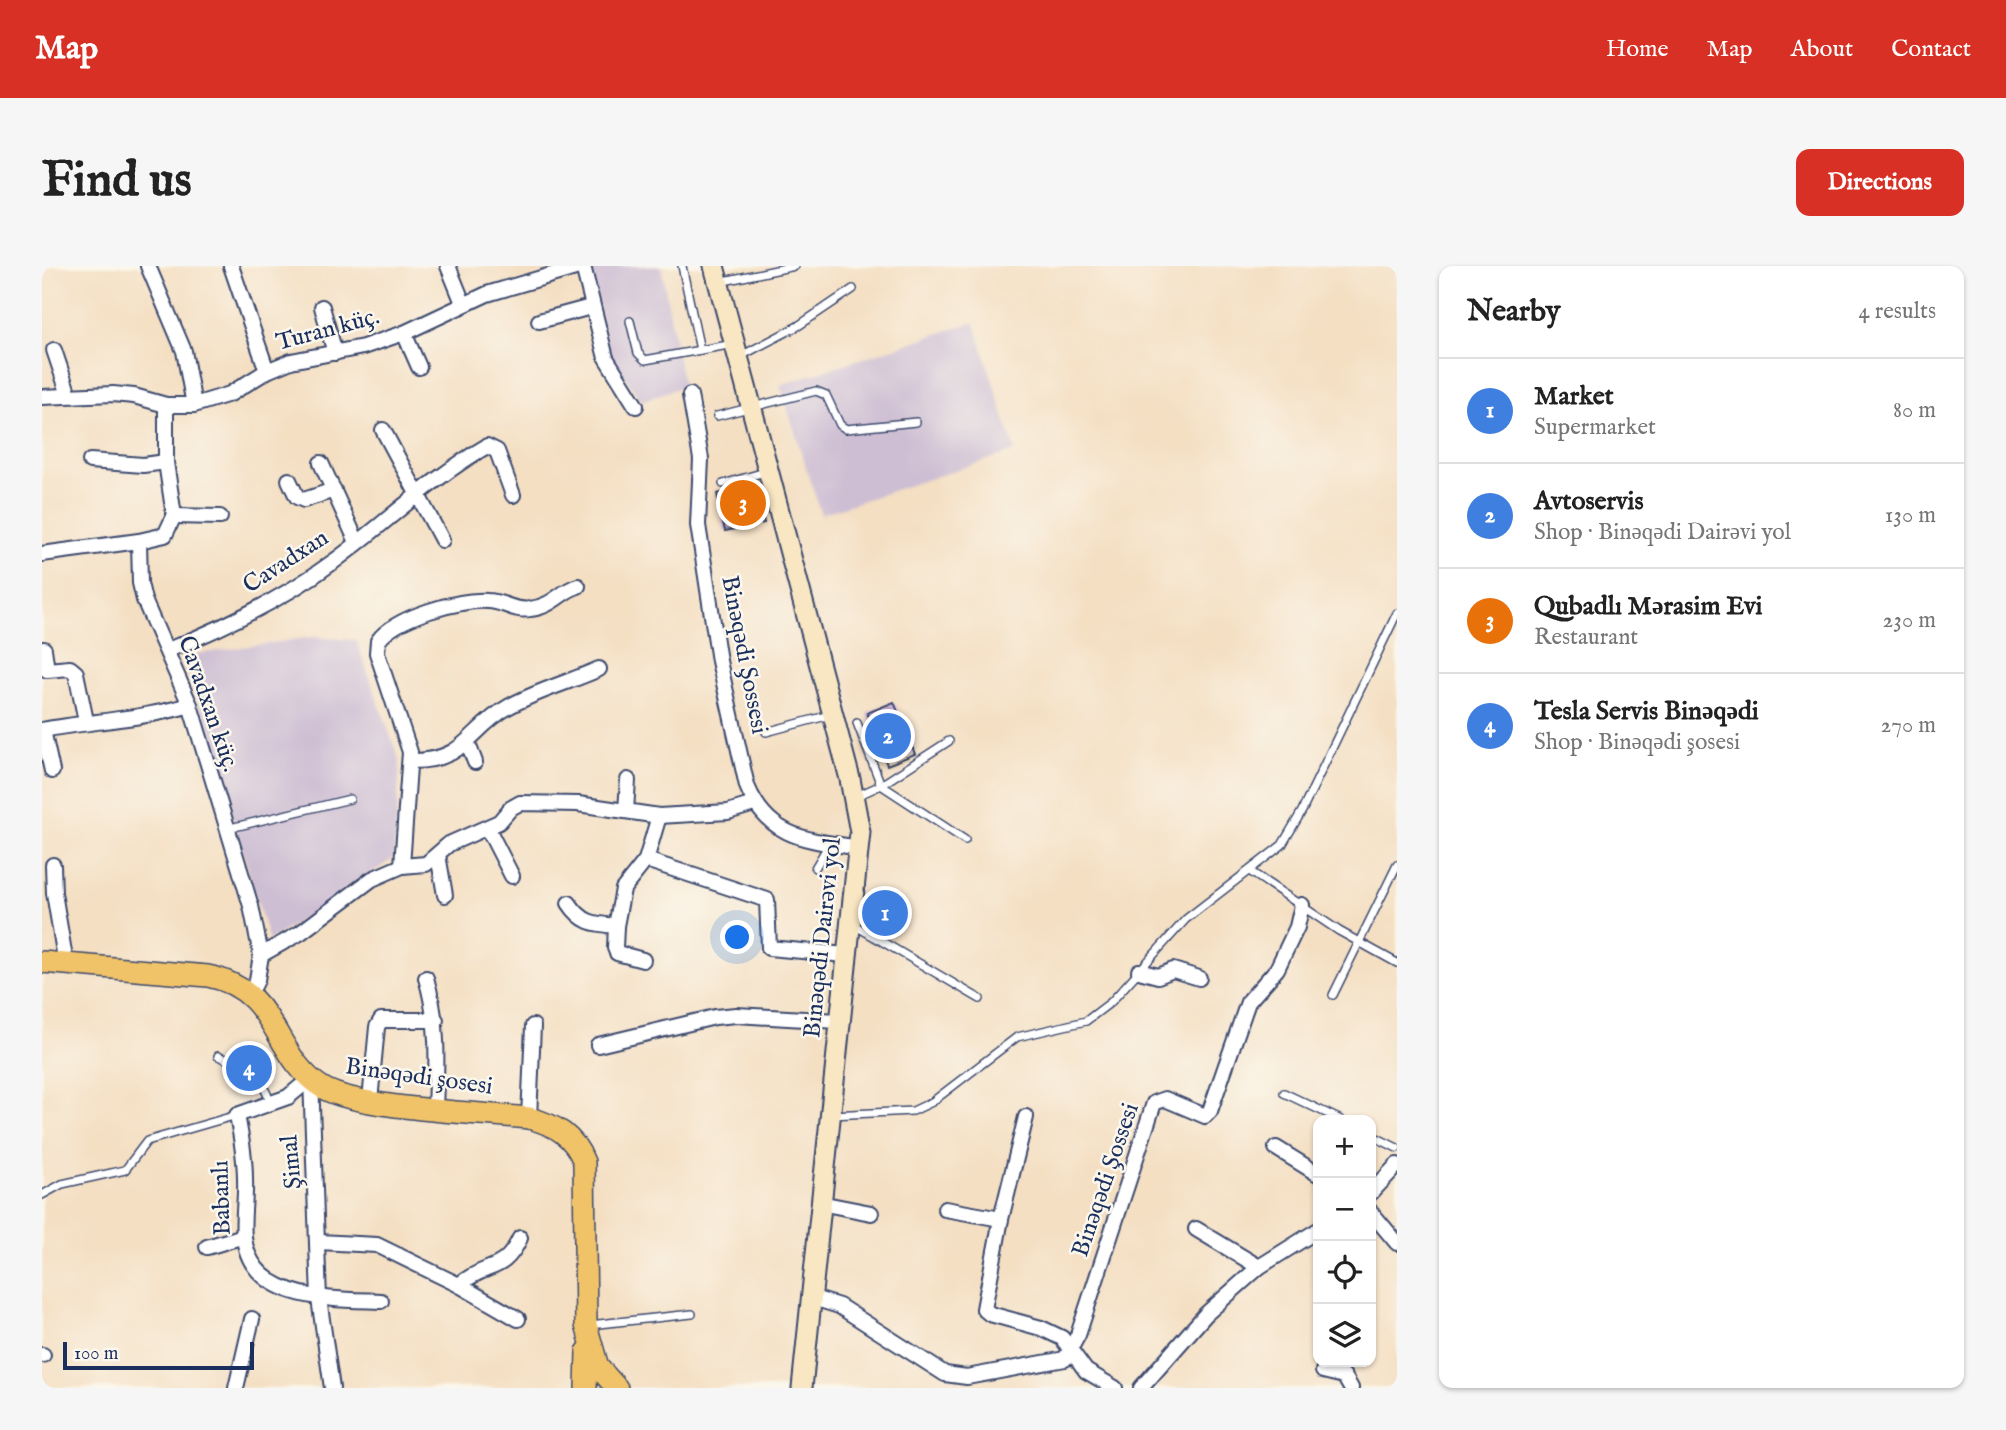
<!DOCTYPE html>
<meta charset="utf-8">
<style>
body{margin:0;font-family:"IM FELL English",serif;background:#f6f6f6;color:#222}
.controls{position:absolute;right:21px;bottom:21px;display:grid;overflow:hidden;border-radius:14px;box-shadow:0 2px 5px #0004}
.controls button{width:63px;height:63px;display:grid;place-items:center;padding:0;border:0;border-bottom:2px solid #e0e0e0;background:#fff;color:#222;font:35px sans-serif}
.scale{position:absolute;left:21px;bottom:18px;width:191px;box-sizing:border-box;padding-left:7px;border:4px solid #1b2f5e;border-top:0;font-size:19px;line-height:24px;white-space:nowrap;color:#1b2f5e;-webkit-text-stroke:5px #fbf7ec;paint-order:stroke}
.you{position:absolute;left:696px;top:672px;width:24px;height:24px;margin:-18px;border:5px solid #fff;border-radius:50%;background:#1a73e8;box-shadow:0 0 0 10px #1a73e833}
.badge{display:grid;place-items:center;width:46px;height:46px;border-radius:50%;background:#d93025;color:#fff;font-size:23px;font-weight:700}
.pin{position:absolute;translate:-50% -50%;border:4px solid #fff;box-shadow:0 2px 7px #0006}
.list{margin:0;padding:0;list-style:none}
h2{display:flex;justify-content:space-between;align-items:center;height:91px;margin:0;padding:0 28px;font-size:30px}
h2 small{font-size:23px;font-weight:400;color:#767676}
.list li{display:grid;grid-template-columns:46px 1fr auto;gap:21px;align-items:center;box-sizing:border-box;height:105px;padding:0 28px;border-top:2px solid #e0e0e0}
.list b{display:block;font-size:26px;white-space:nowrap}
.list p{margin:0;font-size:23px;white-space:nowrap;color:#767676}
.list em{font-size:23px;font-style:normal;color:#767676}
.icon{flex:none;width:38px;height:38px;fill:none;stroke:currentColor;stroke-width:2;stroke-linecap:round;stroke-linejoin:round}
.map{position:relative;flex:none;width:1355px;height:1122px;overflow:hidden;border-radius:14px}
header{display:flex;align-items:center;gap:42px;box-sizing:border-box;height:98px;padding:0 35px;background:#d93025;color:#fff}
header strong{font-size:33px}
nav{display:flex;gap:38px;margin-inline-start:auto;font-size:24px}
.intro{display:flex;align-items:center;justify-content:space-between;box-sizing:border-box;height:168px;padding:0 42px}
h1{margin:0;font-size:49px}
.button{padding:18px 32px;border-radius:14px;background:#d93025;color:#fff;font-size:24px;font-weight:700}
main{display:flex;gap:42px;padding:0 42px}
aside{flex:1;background:#fff;border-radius:14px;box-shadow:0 2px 5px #0004}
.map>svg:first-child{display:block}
</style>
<header>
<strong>Map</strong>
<nav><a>Home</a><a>Map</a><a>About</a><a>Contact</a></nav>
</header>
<div class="intro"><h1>Find us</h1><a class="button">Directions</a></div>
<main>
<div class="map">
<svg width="1355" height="1122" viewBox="0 0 1355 1122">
<defs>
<pattern id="building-cross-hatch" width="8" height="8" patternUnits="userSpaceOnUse" patternTransform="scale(1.75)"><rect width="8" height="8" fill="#d7b5eb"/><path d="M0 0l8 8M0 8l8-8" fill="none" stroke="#b89ccc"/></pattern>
</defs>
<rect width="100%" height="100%" fill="#fbf7ec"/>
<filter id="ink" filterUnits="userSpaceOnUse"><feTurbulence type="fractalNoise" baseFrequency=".0143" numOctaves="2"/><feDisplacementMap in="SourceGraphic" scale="14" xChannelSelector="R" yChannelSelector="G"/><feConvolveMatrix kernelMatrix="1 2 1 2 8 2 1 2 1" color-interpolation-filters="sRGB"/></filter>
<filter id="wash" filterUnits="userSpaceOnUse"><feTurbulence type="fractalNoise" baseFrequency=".00686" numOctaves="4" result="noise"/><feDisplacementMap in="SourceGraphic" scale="28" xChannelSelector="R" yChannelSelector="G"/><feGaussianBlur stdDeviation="1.57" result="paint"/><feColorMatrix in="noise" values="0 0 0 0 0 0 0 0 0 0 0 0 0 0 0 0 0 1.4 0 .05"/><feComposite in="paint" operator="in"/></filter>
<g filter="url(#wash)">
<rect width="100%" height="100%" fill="#f4dfc3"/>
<g fill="#cdbed3">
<polygon points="565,0 619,0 641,120 599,135 568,90 548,4"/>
<polygon points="932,56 973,185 779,248 738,119"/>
<polygon points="271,371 314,374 358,496 352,592 227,675 142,390"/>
</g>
<g id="blocks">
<g fill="url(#building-cross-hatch)">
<polygon points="714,219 722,257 683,265 675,228"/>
<polygon points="852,436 873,488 845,499 825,447"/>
</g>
</g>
</g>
<g filter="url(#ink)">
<use href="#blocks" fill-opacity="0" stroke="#3c496d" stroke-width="2"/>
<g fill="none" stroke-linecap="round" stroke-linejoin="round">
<g stroke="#3c496d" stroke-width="10">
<g id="lane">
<polyline points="640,0 658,84"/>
<polyline points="677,16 753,0"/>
<polyline points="588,55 596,87 603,94 692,78"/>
<polyline points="697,91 756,60 811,23"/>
<polyline points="675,150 774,125 784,129 798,159 804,163 874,156"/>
<polyline points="681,218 723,206"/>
<polyline points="815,457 839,519 923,574"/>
<polyline points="724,466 788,449"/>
<polyline points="815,530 839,519 907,475"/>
<polyline points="184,563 308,533"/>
<polyline points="773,602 787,578"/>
<polyline points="1209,606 1297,665 1355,697"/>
<polyline points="812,659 938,733"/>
<polyline points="1291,729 1355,599"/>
<path d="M176 790C207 803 217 804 229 838"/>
<polyline points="1242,827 1299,854"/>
<polyline points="789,849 871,845 890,836 975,771 1044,755 1069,736 1144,653 1240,579 1260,545 1355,347"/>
<polyline points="1329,869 1355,882"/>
<polyline points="0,929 20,918 83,904 105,875 195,849"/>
<polyline points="547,1059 650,1048"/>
</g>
</g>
<g stroke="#3c496d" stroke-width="18">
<g id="street">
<polyline points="106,0 142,85 152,139"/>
<polyline points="189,0 225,105"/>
<polyline points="406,0 421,37"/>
<polyline points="541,0 564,92 594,140"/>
<polyline points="280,41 293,87"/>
<polyline points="497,55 549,41"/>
<polyline points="362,67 377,101"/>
<polyline points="12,84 27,129"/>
<path d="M648 129 659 193 656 259 677 395 705 520C727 574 768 574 818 582"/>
<polyline points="0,131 71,128 92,130 124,139 152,139 188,128 225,105 249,95 321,81 362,67 445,28 540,0"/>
<polyline points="124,139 124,196 132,250 123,269 97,275 98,317 102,334 148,439 209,640 219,689 215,714 208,728"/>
<polyline points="341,164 400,274"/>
<polyline points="48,195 101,199 124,196"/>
<polyline points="279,197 315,276"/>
<polyline points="247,214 255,231 262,234 292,224"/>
<polyline points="132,250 178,251"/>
<polyline points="0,288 97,275"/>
<polyline points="2,383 5,404 28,402 34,407 44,455"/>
<path d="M126 384C183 361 241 333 291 296 343 258 388 213 445 180L455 185 471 229"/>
<path d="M0 464C49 455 101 453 148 439"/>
<polyline points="1,464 10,505"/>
<polyline points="426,478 433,496"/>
<path d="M369 495C425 495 426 464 466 441 494 425 528 416 557 403"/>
<polyline points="584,545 586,514"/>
<polyline points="446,563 470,610"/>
<polyline points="396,589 403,629"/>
<polyline points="604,594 725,634 727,682 804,689"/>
<polyline points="11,599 12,627 24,698"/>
<path d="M360 600 368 486 335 387 336 375C353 351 417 333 446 335 461 335 472 346 488 343 512 340 517 326 536 320"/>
<path d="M527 637C540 657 551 658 574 660"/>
<polyline points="219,689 258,667 330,613 360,600 384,598 407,578 457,556 469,542 478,537 536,538 617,550 686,546 712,538"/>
<polyline points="601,694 575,687 573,682 574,660 581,623 604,594 617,550"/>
<polyline points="1097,705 1116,710 1131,704 1157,712"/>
<path d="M384 712C397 756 395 797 393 842"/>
<polyline points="556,779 673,751 694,749 796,755"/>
<path d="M269 812 246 831 195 849C199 870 203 891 203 913 204 932 200 953 202 972 210 1036 290 1033 339 1035"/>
<polyline points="269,812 277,1033 290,1122"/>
<polyline points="328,835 335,761 339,754 394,754"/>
<polyline points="984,851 959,953 942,1043 948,1048 999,1062 1020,1072 1044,1105 1073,1122"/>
<polyline points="487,852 491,760"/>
<polyline points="1234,882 1276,908"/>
<polyline points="1329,927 1355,899"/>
<polyline points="778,937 829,947"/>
<polyline points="903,943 959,953"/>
<polyline points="1329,946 1355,977"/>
<polyline points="1154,963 1217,1001"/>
<polyline points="277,976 335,979 417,1019 476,1053"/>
<polyline points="165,981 202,970"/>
<path d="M417 1019C445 995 461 1009 478 972"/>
<polyline points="768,1031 797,1040 903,1108 925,1111 1023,1093 1036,1069 1112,837 1123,833 1163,850 1168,845 1206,736 1235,703 1255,661 1260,639"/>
<polyline points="0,1089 1,1089"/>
<polyline points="1281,1105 1302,1110 1309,1122"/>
<polyline points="194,1122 210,1053"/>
<polyline points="1099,1122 1164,1048 1217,1001 1276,964"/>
</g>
</g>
<g stroke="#3c496d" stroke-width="23">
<polyline id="secondary" points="672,0 808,513 818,566 760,1122"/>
</g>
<g stroke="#3c496d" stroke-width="24">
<g id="primary">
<path d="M0 696 166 710C237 724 230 791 281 822 316 843 442 847 487 852 514 859 532 870 542 896L544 1059 556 1101 575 1122"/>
<polyline points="544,1122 545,1086"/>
</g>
</g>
<use href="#lane" stroke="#fff" stroke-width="7"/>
<use href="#street" stroke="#fff" stroke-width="14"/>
<use href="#secondary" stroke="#f9e7c3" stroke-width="19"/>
<use href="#primary" stroke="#f1c369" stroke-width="21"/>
</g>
</g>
<g text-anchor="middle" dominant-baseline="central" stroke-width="5" stroke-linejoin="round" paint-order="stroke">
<g font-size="24" fill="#1b2f5e" stroke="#fbf7ec">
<text transform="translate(286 64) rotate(-15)">Turan küç.</text>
<text transform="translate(244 296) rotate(-33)">Cavadxan</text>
<text transform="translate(702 389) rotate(79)">Binəqədi Şossesi</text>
<text transform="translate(166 438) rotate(71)">Cavadxan küç.</text>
<text transform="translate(781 672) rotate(-84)">Binəqədi Dairəvi yol</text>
<text transform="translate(377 811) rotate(8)">Binəqədi şosesi</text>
<text transform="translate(250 896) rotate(-95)">Şimal</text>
<text transform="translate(1064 914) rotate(-71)">Binəqədi Şossesi</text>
<text transform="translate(180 932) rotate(-92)">Babanlı</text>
</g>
</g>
</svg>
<div class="controls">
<button>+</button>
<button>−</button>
<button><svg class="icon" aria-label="locate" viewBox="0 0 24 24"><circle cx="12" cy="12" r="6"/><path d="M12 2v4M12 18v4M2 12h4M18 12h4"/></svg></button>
<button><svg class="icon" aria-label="layers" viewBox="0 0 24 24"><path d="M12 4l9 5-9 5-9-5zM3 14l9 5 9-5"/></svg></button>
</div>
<div class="scale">100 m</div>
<div class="you"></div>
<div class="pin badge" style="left:843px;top:647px;background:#3f7fe0">1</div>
<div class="pin badge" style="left:846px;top:470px;background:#3f7fe0">2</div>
<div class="pin badge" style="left:701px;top:237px;background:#e8710a">3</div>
<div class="pin badge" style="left:207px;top:802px;background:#3f7fe0">4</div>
</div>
<aside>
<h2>Nearby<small>4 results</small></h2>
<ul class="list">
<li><span class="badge" style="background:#3f7fe0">1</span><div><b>Market</b><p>Supermarket</p></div><em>80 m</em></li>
<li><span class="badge" style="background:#3f7fe0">2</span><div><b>Avtoservis</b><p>Shop · Binəqədi Dairəvi yol</p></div><em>130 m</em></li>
<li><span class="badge" style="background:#e8710a">3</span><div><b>Qubadlı Mərasim Evi</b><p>Restaurant</p></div><em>230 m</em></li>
<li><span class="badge" style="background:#3f7fe0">4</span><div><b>Tesla Servis Binəqədi</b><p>Shop · Binəqədi şosesi</p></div><em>270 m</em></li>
</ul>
</aside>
</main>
